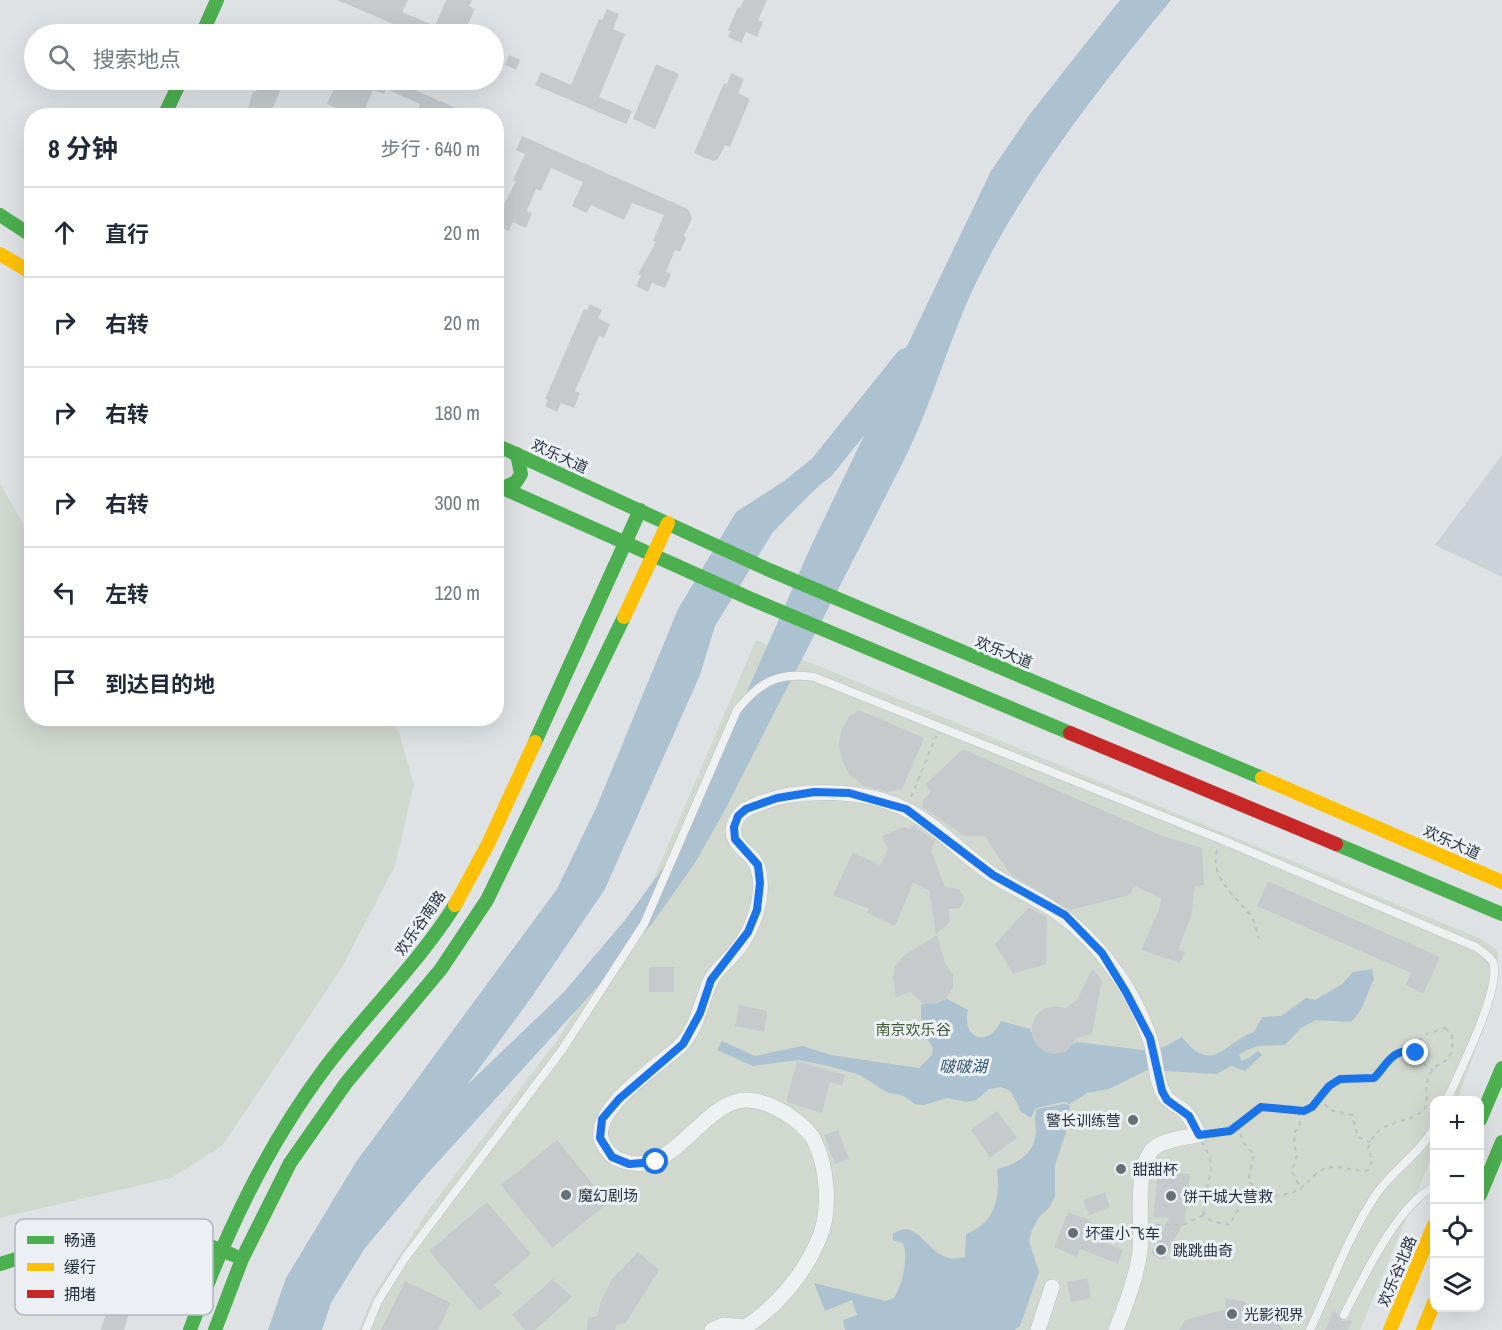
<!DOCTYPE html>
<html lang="zh">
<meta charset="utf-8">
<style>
body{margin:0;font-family:"Archivo Narrow","Noto Sans SC",sans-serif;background:#f2f2f3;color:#1f2937}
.controls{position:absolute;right:18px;bottom:18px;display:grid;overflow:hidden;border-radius:12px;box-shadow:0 6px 24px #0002}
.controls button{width:54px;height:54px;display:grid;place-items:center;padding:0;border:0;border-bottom:2px solid #e0e1e3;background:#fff;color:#1f2937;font:30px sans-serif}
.stop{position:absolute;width:18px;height:18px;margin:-14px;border:4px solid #1a73e8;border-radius:50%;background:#fff}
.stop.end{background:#1a73e8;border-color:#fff;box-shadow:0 2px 6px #0008}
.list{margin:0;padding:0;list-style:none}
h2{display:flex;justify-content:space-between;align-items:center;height:78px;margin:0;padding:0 24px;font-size:26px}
h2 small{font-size:20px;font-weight:400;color:#747a83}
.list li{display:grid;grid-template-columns:39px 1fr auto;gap:18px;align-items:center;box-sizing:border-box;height:90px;padding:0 24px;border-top:2px solid #e0e1e3}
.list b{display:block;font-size:22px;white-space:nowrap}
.list em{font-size:20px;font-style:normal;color:#747a83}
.icon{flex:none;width:33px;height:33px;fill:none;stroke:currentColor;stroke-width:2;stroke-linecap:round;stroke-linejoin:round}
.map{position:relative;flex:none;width:1502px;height:1330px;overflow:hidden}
.search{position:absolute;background:#fff;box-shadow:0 6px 24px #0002;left:24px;top:24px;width:480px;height:66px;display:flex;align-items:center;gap:15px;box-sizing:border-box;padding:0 21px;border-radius:33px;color:#747a83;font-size:22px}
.panel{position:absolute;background:#fff;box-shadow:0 6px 24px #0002;left:24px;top:108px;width:480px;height:618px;border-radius:24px}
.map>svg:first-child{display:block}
</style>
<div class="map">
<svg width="1502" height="1330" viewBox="0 0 1502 1330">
<rect width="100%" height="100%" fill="#dfe2e4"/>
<polygon fill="#ccd2d8" points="1502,455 1502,577 1435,545"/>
<g fill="#d1d9cf">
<polygon points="0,483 31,537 32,718 388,719 399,732 414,785 395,866 341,969 222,1146 171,1178 0,1218"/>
<path d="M756 640 1479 938C1485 942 1494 946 1498 952 1502 980 1469 1071 1457 1100H1434V1152L1360 1330H359L373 1296 430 1208 560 1036 653 880Z"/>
</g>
<g fill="#acc2d0">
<path d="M1120 0H1171C1099 88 1023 184 974 287 948 342 933 401 906 456 847 574 785 690 726 808L695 863 654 921 602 982 426 1175 365 1248 331 1303 322 1330H268L286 1278 356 1162 557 889 597 806 678 609 736 512 815 461 831 473 773 532 715 626 700 675 605 889 531 998 467 1085 563 993 625 920 671 857 714 767 811 546 991 171 1030 114Z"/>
<path d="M1372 969 1374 979C1366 995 1364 1010 1351 1022L1316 1020 1301 1028 1285 1045 1257 1046 1239 1054 1241 1060 1247 1059 1258 1051 1262 1055 1245 1071 1231 1066 1217 1074 1147 1070 1109 1089 1087 1093 1070 1104 1063 1102 1036 1108 1031 1118 1020 1111 1018 1104 1010 1091 1001 1087 989 1089 976 1100 966 1102 947 1098 924 1105 915 1104 904 1096 886 1092 860 1075 828 1066 798 1060 753 1066 717 1050 722 1041 755 1056 802 1046 831 1055 919 1068 932 1055 933 1048 921 1029V1005L947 999 968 1010C961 1038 988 1049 1001 1021L1030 1029 1039 1045 1060 1051 1077 1042 1143 1050 1164 1047 1182 1037C1213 1076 1223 1043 1254 1032L1262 1017 1281 1016 1306 998 1315 1000 1342 984 1353 972Z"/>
<path d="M1064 1104 1070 1105 1066 1132 1055 1165V1196L1049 1208 1039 1217 1032 1230 1029 1241 1039 1272 1020 1326 1014 1330H845L843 1320 857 1315 852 1300 825 1311 814 1283 885 1301 894 1298C902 1286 909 1257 903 1243L893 1240V1234C921 1213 929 1269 965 1257L966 1234C996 1223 1000 1197 997 1169 1017 1164 1034 1155 1036 1132 1036 1122 1033 1119 1037 1109Z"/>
</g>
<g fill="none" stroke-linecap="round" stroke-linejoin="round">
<polyline stroke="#acc2d0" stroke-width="26" points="796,488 822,467 907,361"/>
</g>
<g fill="#c7cacd">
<polygon points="337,0 408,0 402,12 435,26 446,0 472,0 469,6 475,9 463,34 417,34"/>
<polygon points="744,0 767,0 758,20 763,22 757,37 746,32 741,43 728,37 731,31 728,30 738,7 740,8"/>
<polygon points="607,9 619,14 613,29 625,34 599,97 632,111 626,124 535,85 541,72 571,85 599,19 602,20"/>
<polygon points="509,55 520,60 516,70 505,65"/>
<polygon points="656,64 679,74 655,129 633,119"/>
<polygon points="731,73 744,79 738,93 750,99 730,147 725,145 718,159 713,161 694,153 724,83 727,84"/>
<polygon points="261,80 285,80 269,116 246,116 253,91 256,92"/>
<polygon points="338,80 392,80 474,116 415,116 420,104 386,89 384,94 373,90 362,116 354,116 327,104"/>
<polygon points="522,136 688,209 692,218 684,236 686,238 680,252 675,250 666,272 671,274 665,288 652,283 648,292 636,286 641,276 638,274 656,242 653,241 664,215 632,203 624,220 591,205 587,213 572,206 583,182 551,168 541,191 536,189 527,211 532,213 526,228 513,222 509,231 497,226 502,215 499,214 516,181 513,180 525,154 516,150"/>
<polygon points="590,304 602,310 598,318 610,324 604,338 599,336 575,391 580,393 574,408 561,403 557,412 545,406 548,400 545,399 584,309 587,310"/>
<polygon points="859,710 924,738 902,789 888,792 864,786 849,774 842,760 839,744 841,731 850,716"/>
<polygon points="963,749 1160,835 1202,848 1204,885 1195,886 1191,917 1178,950 1185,952 1180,963 1141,950 1159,910 1161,898 1134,886 1130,895 1070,910 1010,874 985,836 965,836 922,807 923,800 931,791 925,785"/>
<polygon points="913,825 935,841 931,850 945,887 959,889 965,899 960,908 949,909 950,922 936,934 929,890 913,883 895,926 867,913 869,909 833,895 853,852 880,865 888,849 882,836 905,827 911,830"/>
<polygon points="1268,881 1440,957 1423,994 1406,985 1411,973 1257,906"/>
<polygon points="1029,907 1047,917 1046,964 1013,974 995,944"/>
<polygon points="937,935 945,963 953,975 953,987 947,998 936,1004 924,1004 910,992 896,997 893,978 895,967 903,956"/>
<rect x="649" y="967" width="25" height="25"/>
<polygon points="1092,969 1102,980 1092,1034 1077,1038 1066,1052 1055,1054 1045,1052 1036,1045 1032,1035 1032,1025 1036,1015 1045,1008 1055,1006 1066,1008 1077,1000"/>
<polygon points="739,1005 767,1011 764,1032 735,1026"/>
<polygon points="797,1061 845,1075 842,1085 830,1082 822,1113 786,1102"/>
<polygon points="997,1111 1017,1138 990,1158 971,1130"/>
<polygon points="838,1130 849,1159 835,1164 824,1135"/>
<polygon points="557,1140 608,1203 552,1248 501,1185"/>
<polygon points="1158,1170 1190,1174 1185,1220 1164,1260 1151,1254 1169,1218 1153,1217"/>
<polygon points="1105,1192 1110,1207 1089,1215 1083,1200"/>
<polygon points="487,1202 531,1254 494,1285 502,1293 480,1311 429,1251"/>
<polygon points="1068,1212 1092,1221 1086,1235 1123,1250 1118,1264 1080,1249 1077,1257 1054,1247"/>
<polygon points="638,1252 659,1270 625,1324 617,1324 615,1330 587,1330 588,1318 598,1316 600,1303 612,1279"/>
<polygon points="117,1276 139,1282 124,1330 101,1330"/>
<polygon points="1087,1278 1091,1298 1071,1302 1067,1282"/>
<polygon points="553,1279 572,1297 535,1330 525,1330 512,1315"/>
<polygon points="405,1281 451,1303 438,1330 381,1330"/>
<polygon points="1225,1298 1243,1301 1260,1313 1268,1306 1283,1330 1179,1330 1185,1320 1226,1309"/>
<polygon points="1333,1311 1338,1313 1342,1321 1353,1320 1348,1330 1325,1330"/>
</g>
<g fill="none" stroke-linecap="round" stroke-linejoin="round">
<g stroke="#bdc0c2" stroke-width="9">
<g id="lane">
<path d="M1344 1315C1364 1277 1397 1205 1434 1187"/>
<path d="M366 1330 378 1301 405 1258 562 1050 644 924 737 710C760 682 777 672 814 677L1220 839 1476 947C1481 951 1490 956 1493 962 1502 988 1459 1073 1447 1100"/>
<path d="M1310 1330C1331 1285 1349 1234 1377 1193 1394 1169 1421 1153 1434 1127"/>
</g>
</g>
<g stroke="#bdc0c2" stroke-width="16">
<g id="street">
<path d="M712 1330 723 1325 745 1327C777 1307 806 1272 820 1236 831 1208 827 1166 814 1140 808 1128 787 1113 774 1107 763 1102 750 1098 738 1101 697 1111 671 1178 623 1161 613 1158 606 1151 602 1141 590 1110 658 1066 679 1047 698 1029 700 1003 711 980 717 968 727 962 735 952 753 931 766 895 758 868 754 855 740 850 735 839 729 827 739 812 749 808 793 786 866 788 909 811 940 828 964 856 993 875 1008 885 1024 892 1039 901 1090 929 1131 983 1150 1039 1156 1056 1155 1081 1165 1096 1170 1103 1177 1105 1183 1110 1191 1116 1194 1126 1199 1135 1186 1137 1160 1140 1151 1151 1134 1173 1143 1224 1140 1251 1136 1279 1126 1304 1116 1330"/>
<polyline points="1038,1330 1052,1287"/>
</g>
</g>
<g stroke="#bec1c4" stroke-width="2" stroke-dasharray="4.5 4.5" stroke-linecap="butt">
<polyline points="911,797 936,736"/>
<path d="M1217 850C1210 880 1235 895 1251 916 1255 922 1257 932 1259 939"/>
<path d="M1445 1028 1452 1035C1455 1072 1435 1055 1428 1079 1425 1089 1428 1099 1425 1109 1407 1127 1377 1116 1368 1149L1372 1160 1369 1170C1356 1173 1345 1166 1333 1167 1316 1168 1311 1182 1299 1189 1274 1205 1248 1181 1230 1225 1221 1223 1208 1222 1204 1214 1201 1208 1211 1177 1211 1166 1211 1156 1203 1145 1199 1135L1230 1131 1261 1107 1304 1111 1312 1107 1329 1086 1339 1079 1374 1078 1390 1057 1412 1051 1424 1035Z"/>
<polyline points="1412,1051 1421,1055 1425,1065 1433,1070"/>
<polyline points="1319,1097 1330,1110 1352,1115 1358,1137 1370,1142"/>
<polyline points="1299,1112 1300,1124 1295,1132 1294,1144 1297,1155 1292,1172 1301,1189"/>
<polyline points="1239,1125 1242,1141 1254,1155 1248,1181 1265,1194"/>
<polyline points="1156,1225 1182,1225 1204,1215"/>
</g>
<use href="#lane" stroke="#eef0f1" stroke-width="8"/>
<use href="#street" stroke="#eef0f1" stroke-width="15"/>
<g stroke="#4caf50" stroke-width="14">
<polyline points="202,34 217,0"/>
<polyline points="164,116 181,80"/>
<polyline points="0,215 32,236"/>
<polyline points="496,445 767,569 1262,778"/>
<polyline points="496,485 751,599 1070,733"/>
<polyline points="503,488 516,482 521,474 517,454"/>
<polyline points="535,742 640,510"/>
<polyline points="1336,844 1502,914"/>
<polyline points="1480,1120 1502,1068"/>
<polyline points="1480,1195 1502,1142"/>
<path d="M0 1264C74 1240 159 1221 233 1255"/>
<path d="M190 1330C224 1237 265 1148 325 1068 367 1012 418 964 455 905"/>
<polyline points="215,1330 242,1259 290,1163 346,1083 441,969 487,900 624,617"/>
</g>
<g stroke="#ffc107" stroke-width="14">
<polyline points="0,254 32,273"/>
<polyline points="624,617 668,523"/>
<polyline points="1262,778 1502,882"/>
<polyline points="455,905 488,844 535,742"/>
<polyline points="1390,1330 1434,1225"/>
<polyline points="1423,1330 1434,1303"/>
</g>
<polyline stroke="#c62828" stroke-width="14" points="1070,733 1336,844"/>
</g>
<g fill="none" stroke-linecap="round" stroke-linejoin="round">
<path stroke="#1a73e8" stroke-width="8" d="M656 1162 629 1164 612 1157 600 1138 602 1119 619 1099 683 1044 700 1013 711 980 748 932 757 910 760 883 758 865 735 839 734 827 738 816 746 809 777 798 814 792 849 793 906 809 993 875 1065 915 1102 953 1126 992 1150 1038 1162 1091 1167 1100 1189 1116 1199 1135 1230 1131 1261 1107 1304 1111 1312 1107 1329 1086 1340 1079 1374 1078C1386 1066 1394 1045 1416 1053"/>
</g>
<g fill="#676f77" stroke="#ecf0f5" stroke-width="2">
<circle cx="1133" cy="1120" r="6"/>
<circle cx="1121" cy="1169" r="6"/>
<circle cx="566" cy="1195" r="6"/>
<circle cx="1171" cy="1196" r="6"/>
<circle cx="1073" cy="1233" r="6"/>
<circle cx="1161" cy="1250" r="6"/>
<circle cx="1232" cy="1314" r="6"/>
</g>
<g text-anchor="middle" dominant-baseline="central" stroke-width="6" stroke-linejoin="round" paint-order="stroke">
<g font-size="15" fill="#26313d" stroke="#ecf0f5">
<text transform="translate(560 456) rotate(25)">欢乐大道</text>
<text transform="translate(1004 652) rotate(22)">欢乐大道</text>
<text transform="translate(1452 842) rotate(24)">欢乐大道</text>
<text transform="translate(420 923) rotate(-55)">欢乐谷南路</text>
<text transform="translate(1397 1271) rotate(-67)">欢乐谷北路</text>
</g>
<g font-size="15" fill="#3f5933" stroke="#ecf0f5">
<text x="913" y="1029">南京欢乐谷</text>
</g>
<g font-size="15" fill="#26313d" stroke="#ecf0f5" text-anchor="start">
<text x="1121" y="1120" text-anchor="end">警长训练营</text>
<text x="1133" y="1169">甜甜杯</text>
<text x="578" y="1195">魔幻剧场</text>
<text x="1183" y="1196">饼干城大营救</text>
<text x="1085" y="1233">坏蛋小飞车</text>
<text x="1173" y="1250">跳跳曲奇</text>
<text x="1244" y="1314">光影视界</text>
</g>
<g font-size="16" font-style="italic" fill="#305572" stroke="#ecf0f5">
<text x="963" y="1066">啵啵湖</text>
</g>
</g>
<rect x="15" y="1219" width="198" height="96" rx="9" fill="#ecf0f5" stroke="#b1b7be" stroke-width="1.5"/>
<rect x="27" y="1236" width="27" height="8" fill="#4caf50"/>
<rect x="27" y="1263" width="27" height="8" fill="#ffc107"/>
<rect x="27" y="1290" width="27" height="8" fill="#c62828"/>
<g font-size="16" fill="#26313d">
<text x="64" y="1246">畅通</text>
<text x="64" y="1273">缓行</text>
<text x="64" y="1300">拥堵</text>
</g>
</svg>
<div class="controls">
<button>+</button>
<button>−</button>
<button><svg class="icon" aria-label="locate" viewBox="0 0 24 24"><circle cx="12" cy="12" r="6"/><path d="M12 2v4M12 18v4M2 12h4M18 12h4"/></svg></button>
<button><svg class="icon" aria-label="layers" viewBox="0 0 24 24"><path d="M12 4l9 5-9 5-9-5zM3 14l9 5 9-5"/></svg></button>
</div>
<div class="stop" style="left:656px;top:1162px"></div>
<div class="stop end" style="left:1416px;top:1053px"></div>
<div class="search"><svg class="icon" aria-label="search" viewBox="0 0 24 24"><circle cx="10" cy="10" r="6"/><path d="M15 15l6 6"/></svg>搜索地点</div>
<section class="panel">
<h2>8 分钟<small>步行 · 640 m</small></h2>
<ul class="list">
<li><svg class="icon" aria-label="ahead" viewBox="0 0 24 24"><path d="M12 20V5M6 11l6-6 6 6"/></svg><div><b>直行</b></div><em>20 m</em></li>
<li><svg class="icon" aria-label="right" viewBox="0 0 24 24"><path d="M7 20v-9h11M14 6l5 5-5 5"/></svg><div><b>右转</b></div><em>20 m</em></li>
<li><svg class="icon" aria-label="right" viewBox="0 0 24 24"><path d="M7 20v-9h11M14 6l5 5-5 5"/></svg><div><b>右转</b></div><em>180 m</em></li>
<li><svg class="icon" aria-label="right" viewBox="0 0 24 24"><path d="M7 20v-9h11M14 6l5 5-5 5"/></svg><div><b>右转</b></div><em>300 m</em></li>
<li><svg class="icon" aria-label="left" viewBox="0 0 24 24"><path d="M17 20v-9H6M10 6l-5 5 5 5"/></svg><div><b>左转</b></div><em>120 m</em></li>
<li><svg class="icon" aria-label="arrive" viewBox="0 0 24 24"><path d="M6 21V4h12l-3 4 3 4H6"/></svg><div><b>到达目的地</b></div></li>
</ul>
</section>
</div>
